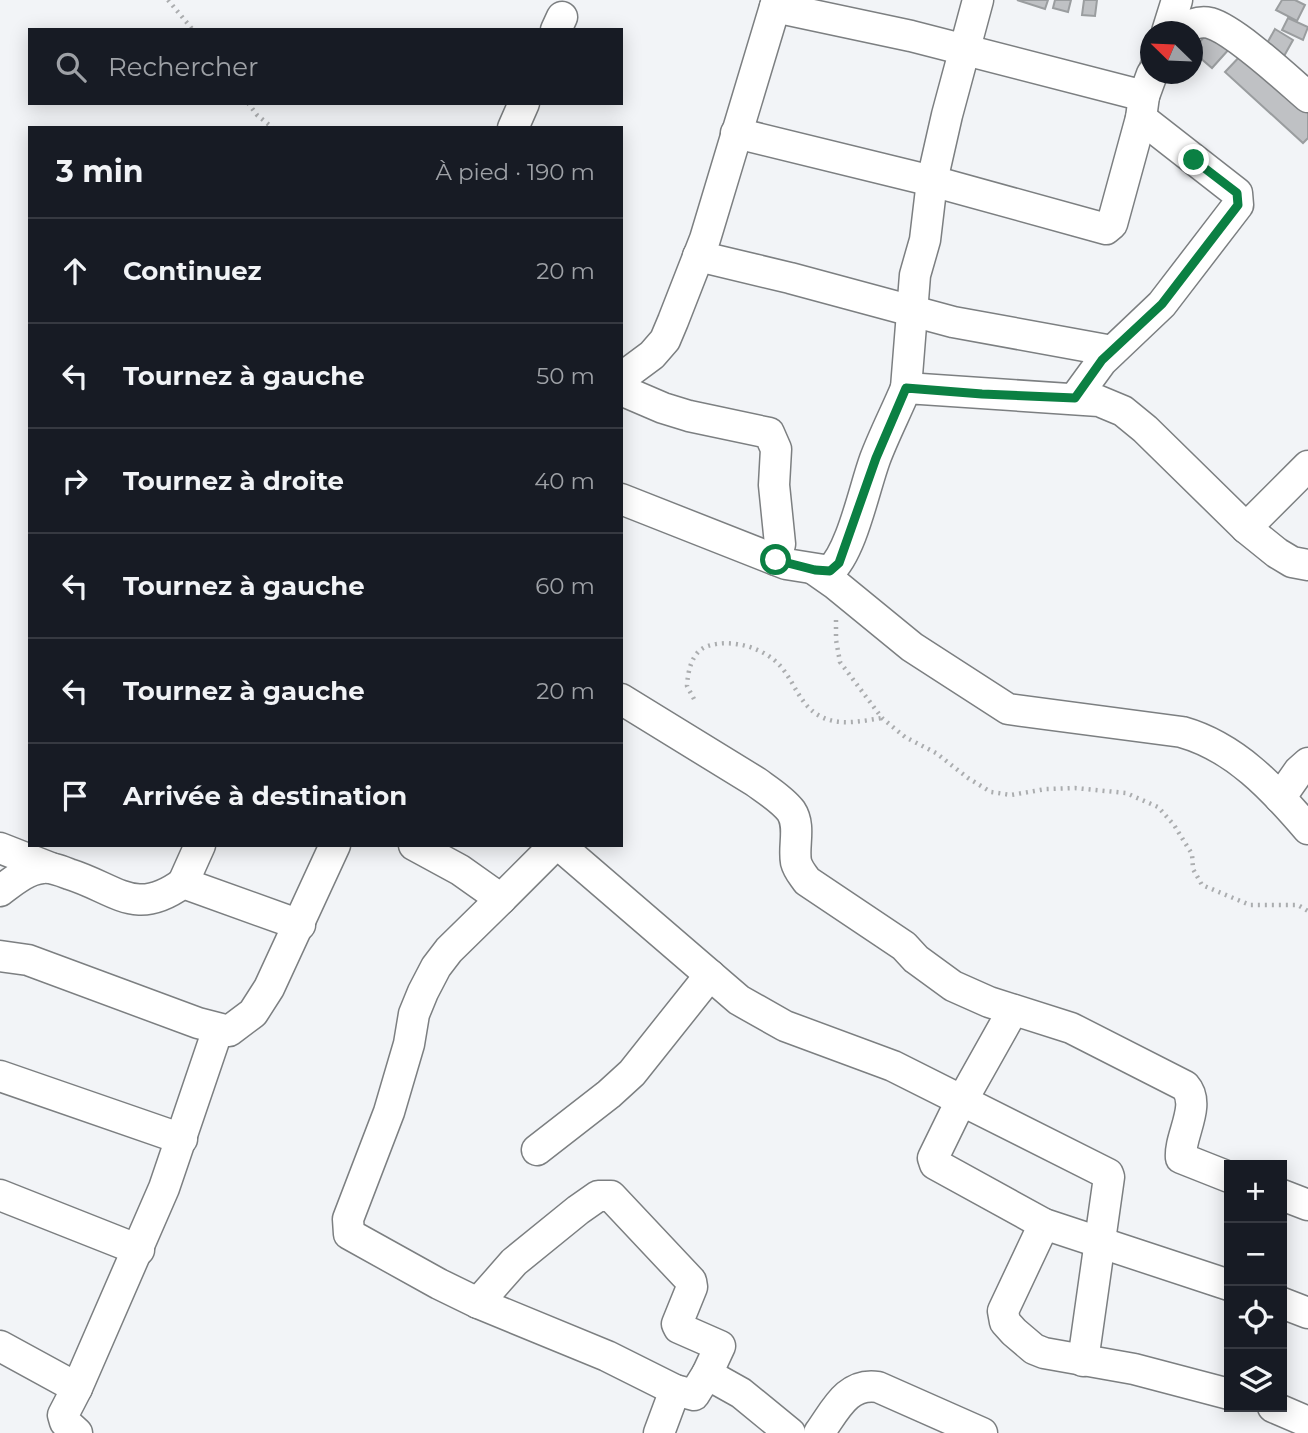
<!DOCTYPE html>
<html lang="fr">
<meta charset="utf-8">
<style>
body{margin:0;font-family:Montserrat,sans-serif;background:#20242c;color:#f1f3f6}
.controls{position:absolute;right:21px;bottom:21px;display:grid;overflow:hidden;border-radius:0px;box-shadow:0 4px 18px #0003}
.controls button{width:63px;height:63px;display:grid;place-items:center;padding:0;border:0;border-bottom:2px solid #363941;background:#171b24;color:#f1f3f6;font:35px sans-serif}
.compass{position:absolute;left:1140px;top:21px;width:63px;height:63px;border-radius:50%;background:#171b24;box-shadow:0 4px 18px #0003;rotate:293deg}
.stop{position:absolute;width:21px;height:21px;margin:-16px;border:5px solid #0b8043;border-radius:50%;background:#fff}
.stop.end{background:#0b8043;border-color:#fff;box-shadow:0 2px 7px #0008}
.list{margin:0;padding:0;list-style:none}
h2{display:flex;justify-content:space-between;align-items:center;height:91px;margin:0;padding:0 28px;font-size:30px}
h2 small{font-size:23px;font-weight:400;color:#9ea1a6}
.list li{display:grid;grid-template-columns:46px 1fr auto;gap:21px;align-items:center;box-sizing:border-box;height:105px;padding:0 28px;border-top:2px solid #363941}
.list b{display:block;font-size:26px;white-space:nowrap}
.list em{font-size:23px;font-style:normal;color:#9ea1a6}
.icon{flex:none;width:38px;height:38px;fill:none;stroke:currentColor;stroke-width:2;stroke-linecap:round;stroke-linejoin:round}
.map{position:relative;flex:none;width:1308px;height:1433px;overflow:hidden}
.search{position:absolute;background:#171b24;box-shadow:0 4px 18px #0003;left:28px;top:28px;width:595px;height:77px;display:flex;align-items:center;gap:18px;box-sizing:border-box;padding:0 24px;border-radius:0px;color:#9ea1a6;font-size:26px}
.panel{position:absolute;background:#171b24;box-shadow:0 4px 18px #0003;left:28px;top:126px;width:595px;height:721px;border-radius:0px}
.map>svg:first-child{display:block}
</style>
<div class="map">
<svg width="1308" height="1433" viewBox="0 0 1308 1433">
<rect width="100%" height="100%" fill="#f2f4f7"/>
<g fill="#bfc1c4" stroke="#9a9d9f" stroke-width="2">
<polygon points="1017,0 1048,0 1045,9"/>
<polygon points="1055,0 1071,0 1068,12 1053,8"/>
<polygon points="1084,0 1097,0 1095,16 1082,15"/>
<polygon points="1282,0 1295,0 1305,5 1297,21 1276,10"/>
<polygon points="1288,18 1308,27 1303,40 1282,30"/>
<polygon points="1275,29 1293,40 1279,65 1261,54"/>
<polygon points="1210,30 1230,48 1212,68 1192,51"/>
<polygon points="1148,41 1150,42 1150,68 1140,64"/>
<polygon points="1244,52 1308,110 1308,138 1303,143 1225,72"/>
</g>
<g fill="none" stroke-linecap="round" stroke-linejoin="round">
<g stroke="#7c7f81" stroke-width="33">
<g id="minor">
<polyline points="775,7 911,36 1144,96 1152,74"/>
<polyline points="556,30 562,17"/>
<polyline points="1167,32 1177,0"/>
<path d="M1178 32C1188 26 1198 20 1210 23 1235 30 1287 79 1308 97"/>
<polyline points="513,128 524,103"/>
<polyline points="736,133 932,181 1106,229 1112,224 1141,118 1144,96"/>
<polyline points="698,256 790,278 953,322 1112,351"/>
<polyline points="621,378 652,355 665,340 673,321 705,239 777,0"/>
<polyline points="906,388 915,275 925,240 932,181 947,115 978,0"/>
<polyline points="621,390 663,408 689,416 769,433 776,449 774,485 780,544 776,560"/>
<polyline points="1075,398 1102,361 1162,304 1238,205 1237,193 1141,118"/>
<path d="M621 499 786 564 830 571C852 551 864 489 875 459 884 435 896 412 906 388L1099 401 1123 411 1145 429 1246 528 1277 553 1292 562 1308 565"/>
<polyline points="1246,528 1308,466"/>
<path d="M815 570 835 584 912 647 1008 709 1182 732C1235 747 1273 788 1308 829"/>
<path d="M621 699 756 782C767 790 783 800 791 811 801 826 793 846 796 862 798 870 803 875 807 881L904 946 916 959 953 986 989 1002 1071 1028 1185 1086C1202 1105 1179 1136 1181 1158L1229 1177"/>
<polyline points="1280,798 1299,771 1308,763"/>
<polyline points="414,845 460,870 501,899 555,845"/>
<polyline points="559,845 739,1000 785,1026 893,1066 1108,1174 1109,1177 1083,1361"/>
<polyline points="0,848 51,868"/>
<polyline points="183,883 200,845"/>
<path d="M0 891C12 882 27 869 43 868 51 867 61 871 69 874 117 889 135 918 183 883L300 925"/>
<polyline points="501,899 449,950 436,967 423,992 414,1014 409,1044 389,1112 348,1219 349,1234 439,1284 478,1303 607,1356 675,1390 694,1395 707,1374 741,1393 790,1433"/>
<polyline points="0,956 28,960 198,1023 229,1031 253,1013 269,988 335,845"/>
<polyline points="1013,1010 954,1115 933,1158 935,1164 1044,1224 1229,1285"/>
<polyline points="0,1076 182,1139"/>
<polyline points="537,1150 609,1094 632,1073 710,975"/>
<polyline points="0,1195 139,1250"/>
<polyline points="1282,1195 1308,1205"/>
<polyline points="1044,1224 1003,1311 1005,1322 1014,1332 1034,1349 1044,1353 1134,1369 1229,1394"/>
<polyline points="478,1303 514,1262 578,1210 598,1196 611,1196 691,1281 692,1287 677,1324 679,1328 720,1346 707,1374"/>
<polyline points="1282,1303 1308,1313"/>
<polyline points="0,1346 77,1388 164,1188 218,1029"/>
<polyline points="1273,1407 1308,1422"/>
<polyline points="77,1433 65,1422 63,1415 77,1388"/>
<polyline points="659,1433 675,1390"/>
<path d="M819 1433C835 1411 847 1382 878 1387L982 1433"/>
</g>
</g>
<g stroke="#abadaf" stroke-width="4.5" stroke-dasharray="2 5" stroke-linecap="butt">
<polyline points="168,0 193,30"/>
<polyline points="248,103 257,115 273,128"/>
<polyline points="836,620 836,640 840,662 882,718 905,737 936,753 968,778 991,792 1011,795 1046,789 1075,788 1126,793 1158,807 1174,825 1192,854 1193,869 1202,885 1250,905 1298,905 1308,911"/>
<path d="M694 699 687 686C688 670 692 651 708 646 732 638 766 648 782 668 795 684 800 704 818 715 838 727 861 721 882 718"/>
</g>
<use href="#minor" stroke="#fff" stroke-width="30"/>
</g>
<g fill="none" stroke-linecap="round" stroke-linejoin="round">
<polyline stroke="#0b8043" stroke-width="9" points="776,560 815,570 830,571 839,563 876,458 906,388 982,394 1075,398 1102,360 1162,304 1238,205 1237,193 1194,160"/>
</g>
</svg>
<div class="controls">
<button>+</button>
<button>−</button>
<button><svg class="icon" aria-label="locate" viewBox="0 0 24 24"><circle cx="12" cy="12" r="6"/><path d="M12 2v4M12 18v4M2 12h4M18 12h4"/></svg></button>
<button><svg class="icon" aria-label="layers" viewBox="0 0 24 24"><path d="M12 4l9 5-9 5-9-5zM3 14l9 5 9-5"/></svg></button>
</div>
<svg class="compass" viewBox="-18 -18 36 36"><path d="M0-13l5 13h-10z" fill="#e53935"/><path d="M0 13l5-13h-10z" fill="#9ea1a6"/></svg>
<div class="stop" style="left:776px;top:560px"></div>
<div class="stop end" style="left:1194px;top:160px"></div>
<div class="search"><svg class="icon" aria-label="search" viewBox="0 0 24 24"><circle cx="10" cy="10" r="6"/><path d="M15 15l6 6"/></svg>Rechercher</div>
<section class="panel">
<h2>3 min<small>À pied · 190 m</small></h2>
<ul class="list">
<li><svg class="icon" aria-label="ahead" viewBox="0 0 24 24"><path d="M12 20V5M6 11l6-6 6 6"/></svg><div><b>Continuez</b></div><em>20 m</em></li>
<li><svg class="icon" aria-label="left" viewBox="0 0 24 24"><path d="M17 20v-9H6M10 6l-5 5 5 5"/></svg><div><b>Tournez à gauche</b></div><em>50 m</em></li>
<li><svg class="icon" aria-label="right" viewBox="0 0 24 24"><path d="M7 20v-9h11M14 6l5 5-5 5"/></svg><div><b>Tournez à droite</b></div><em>40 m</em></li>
<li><svg class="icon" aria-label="left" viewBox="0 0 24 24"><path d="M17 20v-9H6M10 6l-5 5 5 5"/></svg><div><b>Tournez à gauche</b></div><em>60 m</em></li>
<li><svg class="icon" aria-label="left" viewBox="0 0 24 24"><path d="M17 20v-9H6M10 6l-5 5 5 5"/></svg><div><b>Tournez à gauche</b></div><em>20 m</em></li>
<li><svg class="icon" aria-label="arrive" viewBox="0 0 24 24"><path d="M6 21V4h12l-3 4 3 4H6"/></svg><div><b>Arrivée à destination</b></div></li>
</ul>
</section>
</div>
